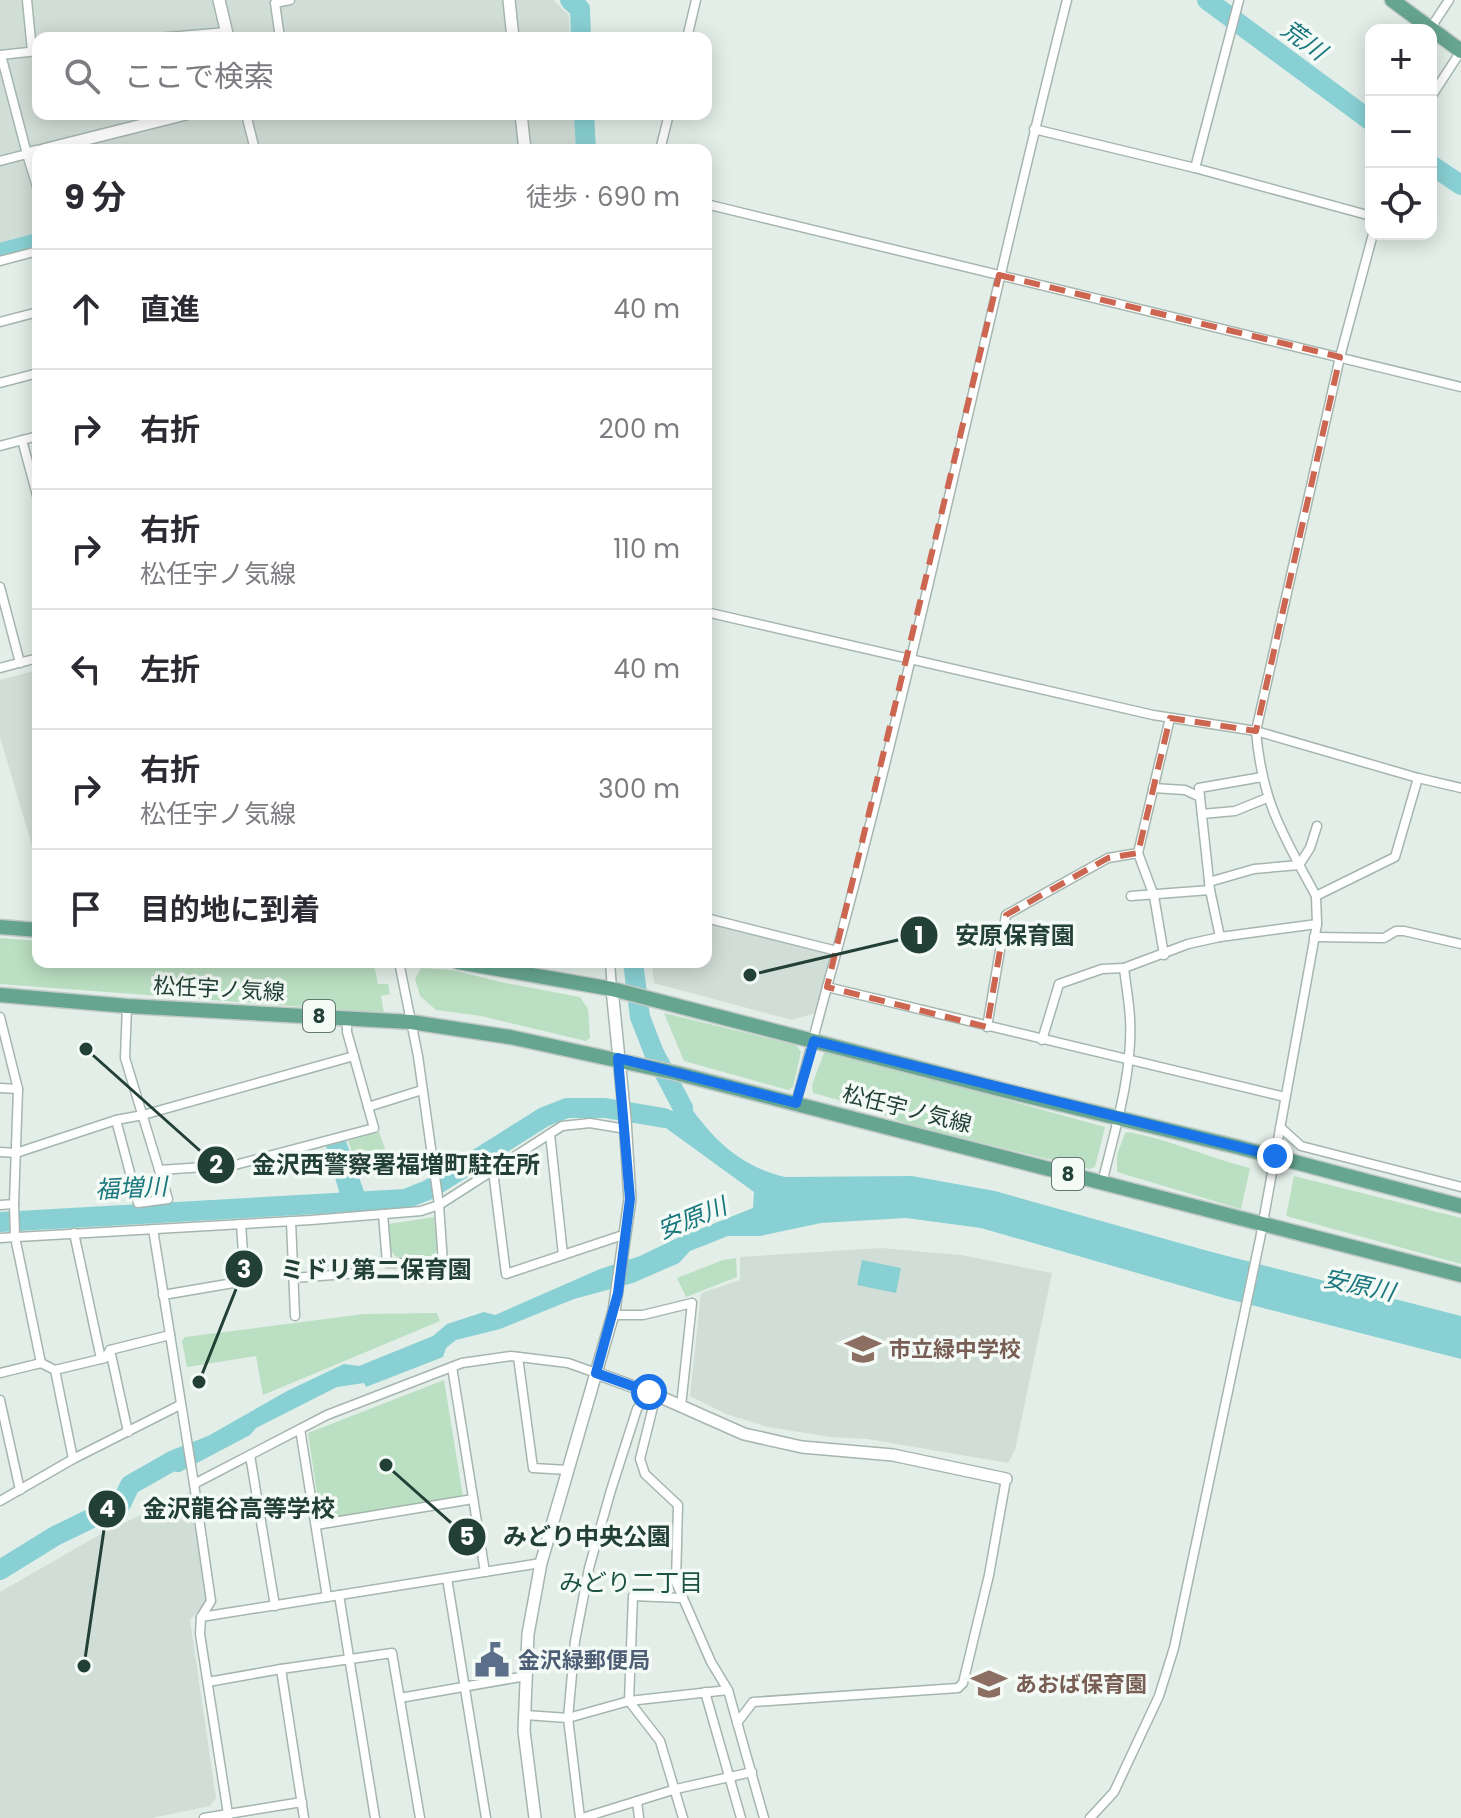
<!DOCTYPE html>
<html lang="ja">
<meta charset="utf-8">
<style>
body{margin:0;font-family:Poppins,"Noto Sans JP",sans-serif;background:#f2f2f3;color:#2b2b33}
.controls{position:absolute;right:24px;top:24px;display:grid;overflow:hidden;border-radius:16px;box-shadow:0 4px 20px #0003}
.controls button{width:72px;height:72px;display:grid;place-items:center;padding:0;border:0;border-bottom:2px solid #e1e1e2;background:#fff;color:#2b2b33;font:40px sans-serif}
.stop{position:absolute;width:24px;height:24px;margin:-18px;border:6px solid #1a73e8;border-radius:50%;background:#fff}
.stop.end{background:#1a73e8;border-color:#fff;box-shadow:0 2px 8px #0008}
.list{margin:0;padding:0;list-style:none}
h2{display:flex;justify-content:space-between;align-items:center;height:104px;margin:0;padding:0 32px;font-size:34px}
h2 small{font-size:26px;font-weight:400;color:#7c7c81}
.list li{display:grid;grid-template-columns:52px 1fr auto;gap:24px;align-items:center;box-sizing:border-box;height:120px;padding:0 32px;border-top:2px solid #e1e1e2}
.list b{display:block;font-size:30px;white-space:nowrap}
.list p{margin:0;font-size:26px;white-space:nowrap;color:#7c7c81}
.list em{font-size:26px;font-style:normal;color:#7c7c81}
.icon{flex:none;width:44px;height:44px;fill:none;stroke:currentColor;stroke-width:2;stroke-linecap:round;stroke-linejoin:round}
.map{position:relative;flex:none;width:1461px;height:1818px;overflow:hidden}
.search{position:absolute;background:#fff;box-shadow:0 4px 20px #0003;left:32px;top:32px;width:680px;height:88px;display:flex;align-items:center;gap:20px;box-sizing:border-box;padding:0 28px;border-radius:16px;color:#7c7c81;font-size:30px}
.panel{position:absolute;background:#fff;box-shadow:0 4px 20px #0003;left:32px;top:144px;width:680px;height:824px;border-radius:16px}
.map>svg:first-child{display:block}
</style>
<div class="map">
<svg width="1461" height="1818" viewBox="0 0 1461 1818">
<rect width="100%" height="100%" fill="#e3eee8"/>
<g fill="#d1ddd7">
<polygon points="0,0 553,0 569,15 570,38 38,38 38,114 576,114 578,150 38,150 38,252 0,261"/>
<polygon points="38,670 38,866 0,737 0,680"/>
<polygon points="706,923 824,951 829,957 816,1013 792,1020 654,983 652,962 706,962"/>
<polygon points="881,1248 961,1255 1052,1273 1015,1450 1008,1463 868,1439 831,1437 768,1427 726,1414 690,1396 701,1293 740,1280 740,1257"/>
<polygon points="189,1492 207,1600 190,1620 216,1798 210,1806 152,1818 0,1818 0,1592 101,1534"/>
</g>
<g fill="#bbdfc2">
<polygon points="0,938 38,941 38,962 318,962 370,966 375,969 378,984 388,984 390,994 381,996 384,1013 0,984"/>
<polygon points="421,968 452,970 505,983 580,997 588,1009 590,1038 586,1041 481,1016 436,1010 420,996 415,979"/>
<polygon points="664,1013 796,1045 801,1052 793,1087 788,1090 684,1061"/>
<polygon points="825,1050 1105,1127 1095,1167 1089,1169 909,1125 864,1107 813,1093 812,1085"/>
<polygon points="379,1132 388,1158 358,1168 348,1141"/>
<path d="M1129 1132C1171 1140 1209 1158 1250 1168L1241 1209 1117 1172V1155L1125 1133Z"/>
<polygon points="1294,1176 1461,1218 1461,1264 1286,1216"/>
<path d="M434 1217 437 1251 432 1256 396 1257C389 1251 386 1233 389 1224Z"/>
<polygon points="736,1258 737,1277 686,1297 677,1278 723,1260"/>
<polygon points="437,1313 440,1321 263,1395 256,1356 187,1367 182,1341 185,1337 364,1314"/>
<polygon points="444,1380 463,1497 324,1519 320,1514 308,1433"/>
</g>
<g fill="#89d0d4">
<path d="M672 1086C685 1096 691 1109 701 1121 723 1149 750 1169 785 1177L912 1176 995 1191 1208 1251 1461 1316V1359L1224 1298 981 1228 906 1218 821 1223 760 1236H728L690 1251 679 1263 633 1283 574 1299 500 1329 456 1340 446 1348 443 1357 366 1387 364 1383 337 1387 256 1428 250 1435 180 1472H175L172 1450 208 1436 287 1391 344 1364 359 1366 433 1336 447 1324 484 1312 495 1315 600 1269 640 1256 675 1239 753 1208 754 1192 648 1115 642 1117 639 1106 674 1111 677 1105 668 1092Z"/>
<polygon points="346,1141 365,1194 340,1195 326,1146"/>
<polygon points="862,1260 901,1268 896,1293 857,1285"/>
</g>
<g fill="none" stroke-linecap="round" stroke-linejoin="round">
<g stroke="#89d0d4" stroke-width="20">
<polyline points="570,0 580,9 581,38"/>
<polyline points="1207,0 1371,121"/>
<polyline points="584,114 586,150"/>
<polyline points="1431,165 1461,185"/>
<polyline points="0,253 38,243"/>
<polyline points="633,962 640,1017 654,1053 683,1108"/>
<polyline points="0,1222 405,1199 428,1190 544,1117 567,1108 605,1108 664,1118"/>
<polyline points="0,1570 55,1536 121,1504 130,1485 174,1460 198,1451"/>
</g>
<g stroke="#a5b6af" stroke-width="11">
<g id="minor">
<polyline points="27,0 32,51"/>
<polyline points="1430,29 1449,0"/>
<polyline points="156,38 227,32"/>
<polyline points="280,38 275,3 290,0"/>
<polyline points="687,38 696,0"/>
<polyline points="0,55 38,51"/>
<polyline points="1,55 27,154"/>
<polyline points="1431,97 1461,51"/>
<polyline points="246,114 255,150"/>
<polyline points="1034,129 1195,168 1371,216"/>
<polyline points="660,150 669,114"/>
<polyline points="0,161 27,154 38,190"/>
<polyline points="1195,168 1239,0"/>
<polyline points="706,204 1461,387"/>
<polyline points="0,261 38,251"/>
<polyline points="0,322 38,312"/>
<polyline points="0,383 38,373"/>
<polyline points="22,440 38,499"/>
<polyline points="0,446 38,436"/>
<polyline points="0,587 20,663"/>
<polyline points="706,612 1153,715 1256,731 1418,778"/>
<polyline points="0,668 38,658"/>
<polyline points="1153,788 1185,790 1200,797"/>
<polyline points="1202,814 1235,811 1267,798"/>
<polyline points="1138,853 1154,896 1164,955"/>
<polyline points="1209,882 1254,869 1299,865 1310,848 1317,826"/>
<polyline points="1131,896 1210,890"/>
<path d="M1316 896C1283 835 1262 802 1256 731L1340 357 1373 234"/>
<polyline points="706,918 837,951"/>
<polyline points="1220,937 1210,890 1199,788 1262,777"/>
<polyline points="1314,937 1384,938 1396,931 1404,931 1461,944"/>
<polyline points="610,962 612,989"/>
<path d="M827 987C917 661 984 328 1067 0"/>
<polyline points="0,1017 18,1089 14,1204 0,1205"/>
<polyline points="987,1027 1006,915 1108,858 1138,853 1170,718"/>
<polyline points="1042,1040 1059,984 1102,969 1124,968"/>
<polyline points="0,1088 18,1089"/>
<polyline points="796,1103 827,987 1285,1097"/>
<polyline points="368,1107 422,1090"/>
<polyline points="116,1120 138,1203 168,1199 125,1058 127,1006"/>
<polyline points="1280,1127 1301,1146 1461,1187"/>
<polyline points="550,1134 563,1255"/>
<polyline points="0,1152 16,1153 116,1120 143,1115 354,1056"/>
<polyline points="159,1170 235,1165 374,1128 347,1032 347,1018"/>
<polyline points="493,1171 506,1274 626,1234"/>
<path d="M1102 1183C1115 1130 1133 1073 1130 1018 1129 1001 1126 985 1124 968L1188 944 1220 937 1317 924"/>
<polyline points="14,1204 15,1237 41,1363"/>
<polyline points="383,1214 387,1263 443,1263 439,1205 562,1126 590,1123 626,1129"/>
<polyline points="291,1221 295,1316"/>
<polyline points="153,1229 194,1484"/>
<polyline points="74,1233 101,1359"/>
<polyline points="0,1238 311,1220 421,1211 439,1205 418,1056 399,962"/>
<polyline points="293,1278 360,1273"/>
<polyline points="163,1295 245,1281 241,1224"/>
<polyline points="613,1315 643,1315 692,1303 681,1406"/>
<polyline points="110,1350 128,1432"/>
<polyline points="518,1357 533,1468 568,1470"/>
<polyline points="452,1367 485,1572"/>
<polyline points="55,1370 73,1459"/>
<polyline points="0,1373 41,1363 55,1370 105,1358 110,1350 170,1335"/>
<polyline points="656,1395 640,1459 645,1474 678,1505 676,1582 711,1662 728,1690 764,1818"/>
<polyline points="0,1400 20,1490"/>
<polyline points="300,1429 327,1597"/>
<polyline points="250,1455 275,1606"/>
<polyline points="0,1501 73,1459 180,1405"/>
<polyline points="316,1525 473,1499"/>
<polyline points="447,1578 486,1818"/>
<polyline points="339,1595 375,1818"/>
<polyline points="681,1598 633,1596 629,1701 660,1741 683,1818"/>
<polyline points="201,1617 541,1563"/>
<polyline points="281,1669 392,1653 420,1818"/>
<polyline points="208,1682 281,1669 304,1818"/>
<polyline points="705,1692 741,1818"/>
<polyline points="400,1698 526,1676"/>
<polyline points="525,1715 568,1718 629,1701 728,1690"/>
<polyline points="737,1723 753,1702 958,1688 963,1683 989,1575 1006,1479"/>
<polyline points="637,1801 639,1818"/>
<polyline points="204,1818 228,1814 200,1634 201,1617 211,1601 194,1484 327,1415 462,1363 511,1356 568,1363 596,1373"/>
<polyline points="228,1818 228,1814 302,1802"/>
<polyline points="580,1818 568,1718 575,1641 589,1568 611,1490 637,1409 649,1392"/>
<polyline points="582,1818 676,1789 752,1772"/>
<polyline points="1090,1818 1114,1792 1159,1696 1174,1648 1260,1239 1317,924 1316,896 1395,857 1418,778 1461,788"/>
</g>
</g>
<g stroke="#a5b6af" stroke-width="14">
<g id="tertiary">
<polyline points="219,0 228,38"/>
<polyline points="509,0 513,38"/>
<polyline points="521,114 525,150"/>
<polyline points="43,150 186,114"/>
<polyline points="27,154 38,151"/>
<polyline points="596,1373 656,1395 744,1434 802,1447 893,1455 1006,1479"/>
<polyline points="535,1818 524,1731 528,1634 541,1563 614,1311 630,1199 625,1119 612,989"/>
</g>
</g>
<g stroke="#c1cac6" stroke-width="17">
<g id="primary">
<polyline points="1392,0 1461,51"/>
<polyline points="0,927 38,930"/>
<polyline points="458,962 612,989 1007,1091 1238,1147 1461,1206"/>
<polyline points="0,995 127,1006 411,1022 510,1037 676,1073 1461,1275"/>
</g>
</g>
<use href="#minor" stroke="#fff" stroke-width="8"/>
<use href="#tertiary" stroke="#fff" stroke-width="11"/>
<use href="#primary" stroke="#66a58f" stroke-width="14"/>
</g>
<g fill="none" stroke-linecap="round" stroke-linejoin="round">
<polyline stroke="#1a73e8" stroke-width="10" points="649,1392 596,1373 618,1293 630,1199 618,1058 796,1103 814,1041 1275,1156"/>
</g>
<path fill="none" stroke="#cc6651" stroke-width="6" stroke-dasharray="16 10" stroke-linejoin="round" d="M999 275 1340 357 1256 731 1170 718 1138 853 1108 858 1006 915 987 1027 827 987Z"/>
<defs>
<g id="school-bare" transform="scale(2.76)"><path d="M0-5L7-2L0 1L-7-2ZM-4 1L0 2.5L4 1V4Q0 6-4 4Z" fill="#8d6e63" stroke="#f4faf6" stroke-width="2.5" paint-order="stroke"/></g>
<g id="civic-bare" transform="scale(2.76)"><path d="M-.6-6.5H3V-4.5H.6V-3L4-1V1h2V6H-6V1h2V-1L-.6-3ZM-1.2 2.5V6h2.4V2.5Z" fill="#5c6f8a" stroke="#f4faf6" stroke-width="2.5" paint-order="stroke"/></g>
</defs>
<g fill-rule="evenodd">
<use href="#school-bare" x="863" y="1349"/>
<use href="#civic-bare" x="492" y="1660"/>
<use href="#school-bare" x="989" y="1684"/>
</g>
<g text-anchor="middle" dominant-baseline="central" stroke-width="7" stroke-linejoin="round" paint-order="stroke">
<g fill="#f4faf6" stroke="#61786f" stroke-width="2">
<rect x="303" y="1000" width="32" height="32" rx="6"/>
<rect x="1052" y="1158" width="32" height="32" rx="6"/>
</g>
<g font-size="20" font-weight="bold" fill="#224035">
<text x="319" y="1016">8</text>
<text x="1068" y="1174">8</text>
</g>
<g font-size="22" fill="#224035" stroke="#f4faf6">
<text transform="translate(219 989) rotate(3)">松任宇ノ気線</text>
<text transform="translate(907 1109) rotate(14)">松任宇ノ気線</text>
</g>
<g font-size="22" font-weight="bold" fill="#785e54" stroke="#f4faf6" text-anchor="start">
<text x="889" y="1349">市立緑中学校</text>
<text x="1015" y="1684">あおば保育園</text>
</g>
<g font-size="22" font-weight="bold" fill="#4e5e75" stroke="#f4faf6" text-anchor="start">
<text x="518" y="1660">金沢緑郵便局</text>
</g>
<g font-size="24" font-style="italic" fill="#19777e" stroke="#f4faf6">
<text transform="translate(1304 40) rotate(36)">荒川</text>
<text transform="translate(131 1188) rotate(-3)">福増川</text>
<text transform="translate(692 1218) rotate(-22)">安原川</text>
<text transform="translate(1359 1285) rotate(12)">安原川</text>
</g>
<g font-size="24" fill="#1d5341" stroke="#f4faf6">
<text x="631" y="1582">みどり二丁目</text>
</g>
</g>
<path fill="none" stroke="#224035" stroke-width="3" d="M750 975L919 935M86 1049L216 1165M199 1382L244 1269M84 1666L107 1509M386 1465L467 1537"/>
<g fill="#224035" stroke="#f4faf6" stroke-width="3">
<circle cx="750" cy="975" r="8"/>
<circle cx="86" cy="1049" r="8"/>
<circle cx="199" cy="1382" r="8"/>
<circle cx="84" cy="1666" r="8"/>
<circle cx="386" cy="1465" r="8"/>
<circle cx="919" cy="935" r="20"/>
<circle cx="216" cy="1165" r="20"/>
<circle cx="244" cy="1269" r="20"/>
<circle cx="107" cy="1509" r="20"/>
<circle cx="467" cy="1537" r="20"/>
</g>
<g font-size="24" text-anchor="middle" font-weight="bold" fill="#fff">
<text x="919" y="944">1</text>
<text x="216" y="1173">2</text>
<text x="244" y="1278">3</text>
<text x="107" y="1517">4</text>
<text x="467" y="1545">5</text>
</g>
<g font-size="24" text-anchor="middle" font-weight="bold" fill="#224035" stroke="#f4faf6" stroke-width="7" stroke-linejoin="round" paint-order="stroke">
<text x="1015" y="944">安原保育園</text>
<text x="396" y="1173">金沢西警察署福増町駐在所</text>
<text x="376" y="1278">ミドリ第二保育園</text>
<text x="239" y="1517">金沢龍谷高等学校</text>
<text x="587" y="1545">みどり中央公園</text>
</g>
</svg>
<div class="controls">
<button>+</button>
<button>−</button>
<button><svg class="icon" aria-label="locate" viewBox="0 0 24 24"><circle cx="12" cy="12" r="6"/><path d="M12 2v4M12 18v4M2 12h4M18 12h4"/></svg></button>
</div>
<div class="stop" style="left:649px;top:1392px"></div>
<div class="stop end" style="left:1275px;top:1156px"></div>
<div class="search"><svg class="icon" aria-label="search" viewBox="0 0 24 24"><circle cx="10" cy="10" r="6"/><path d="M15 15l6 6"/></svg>ここで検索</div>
<section class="panel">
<h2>9 分<small>徒歩 · 690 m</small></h2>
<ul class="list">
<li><svg class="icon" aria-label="ahead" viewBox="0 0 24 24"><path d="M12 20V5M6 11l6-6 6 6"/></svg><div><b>直進</b></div><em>40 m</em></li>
<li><svg class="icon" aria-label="right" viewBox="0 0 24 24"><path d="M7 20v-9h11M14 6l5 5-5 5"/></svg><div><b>右折</b></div><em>200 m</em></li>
<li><svg class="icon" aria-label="right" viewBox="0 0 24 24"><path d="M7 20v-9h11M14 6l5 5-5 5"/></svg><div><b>右折</b><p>松任宇ノ気線</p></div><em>110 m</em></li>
<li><svg class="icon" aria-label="left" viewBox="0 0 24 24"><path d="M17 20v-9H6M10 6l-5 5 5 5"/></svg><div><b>左折</b></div><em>40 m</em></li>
<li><svg class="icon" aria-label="right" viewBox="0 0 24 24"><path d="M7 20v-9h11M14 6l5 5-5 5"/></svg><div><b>右折</b><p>松任宇ノ気線</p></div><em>300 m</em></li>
<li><svg class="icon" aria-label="arrive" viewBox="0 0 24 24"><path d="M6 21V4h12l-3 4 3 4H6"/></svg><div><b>目的地に到着</b></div></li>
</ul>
</section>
</div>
